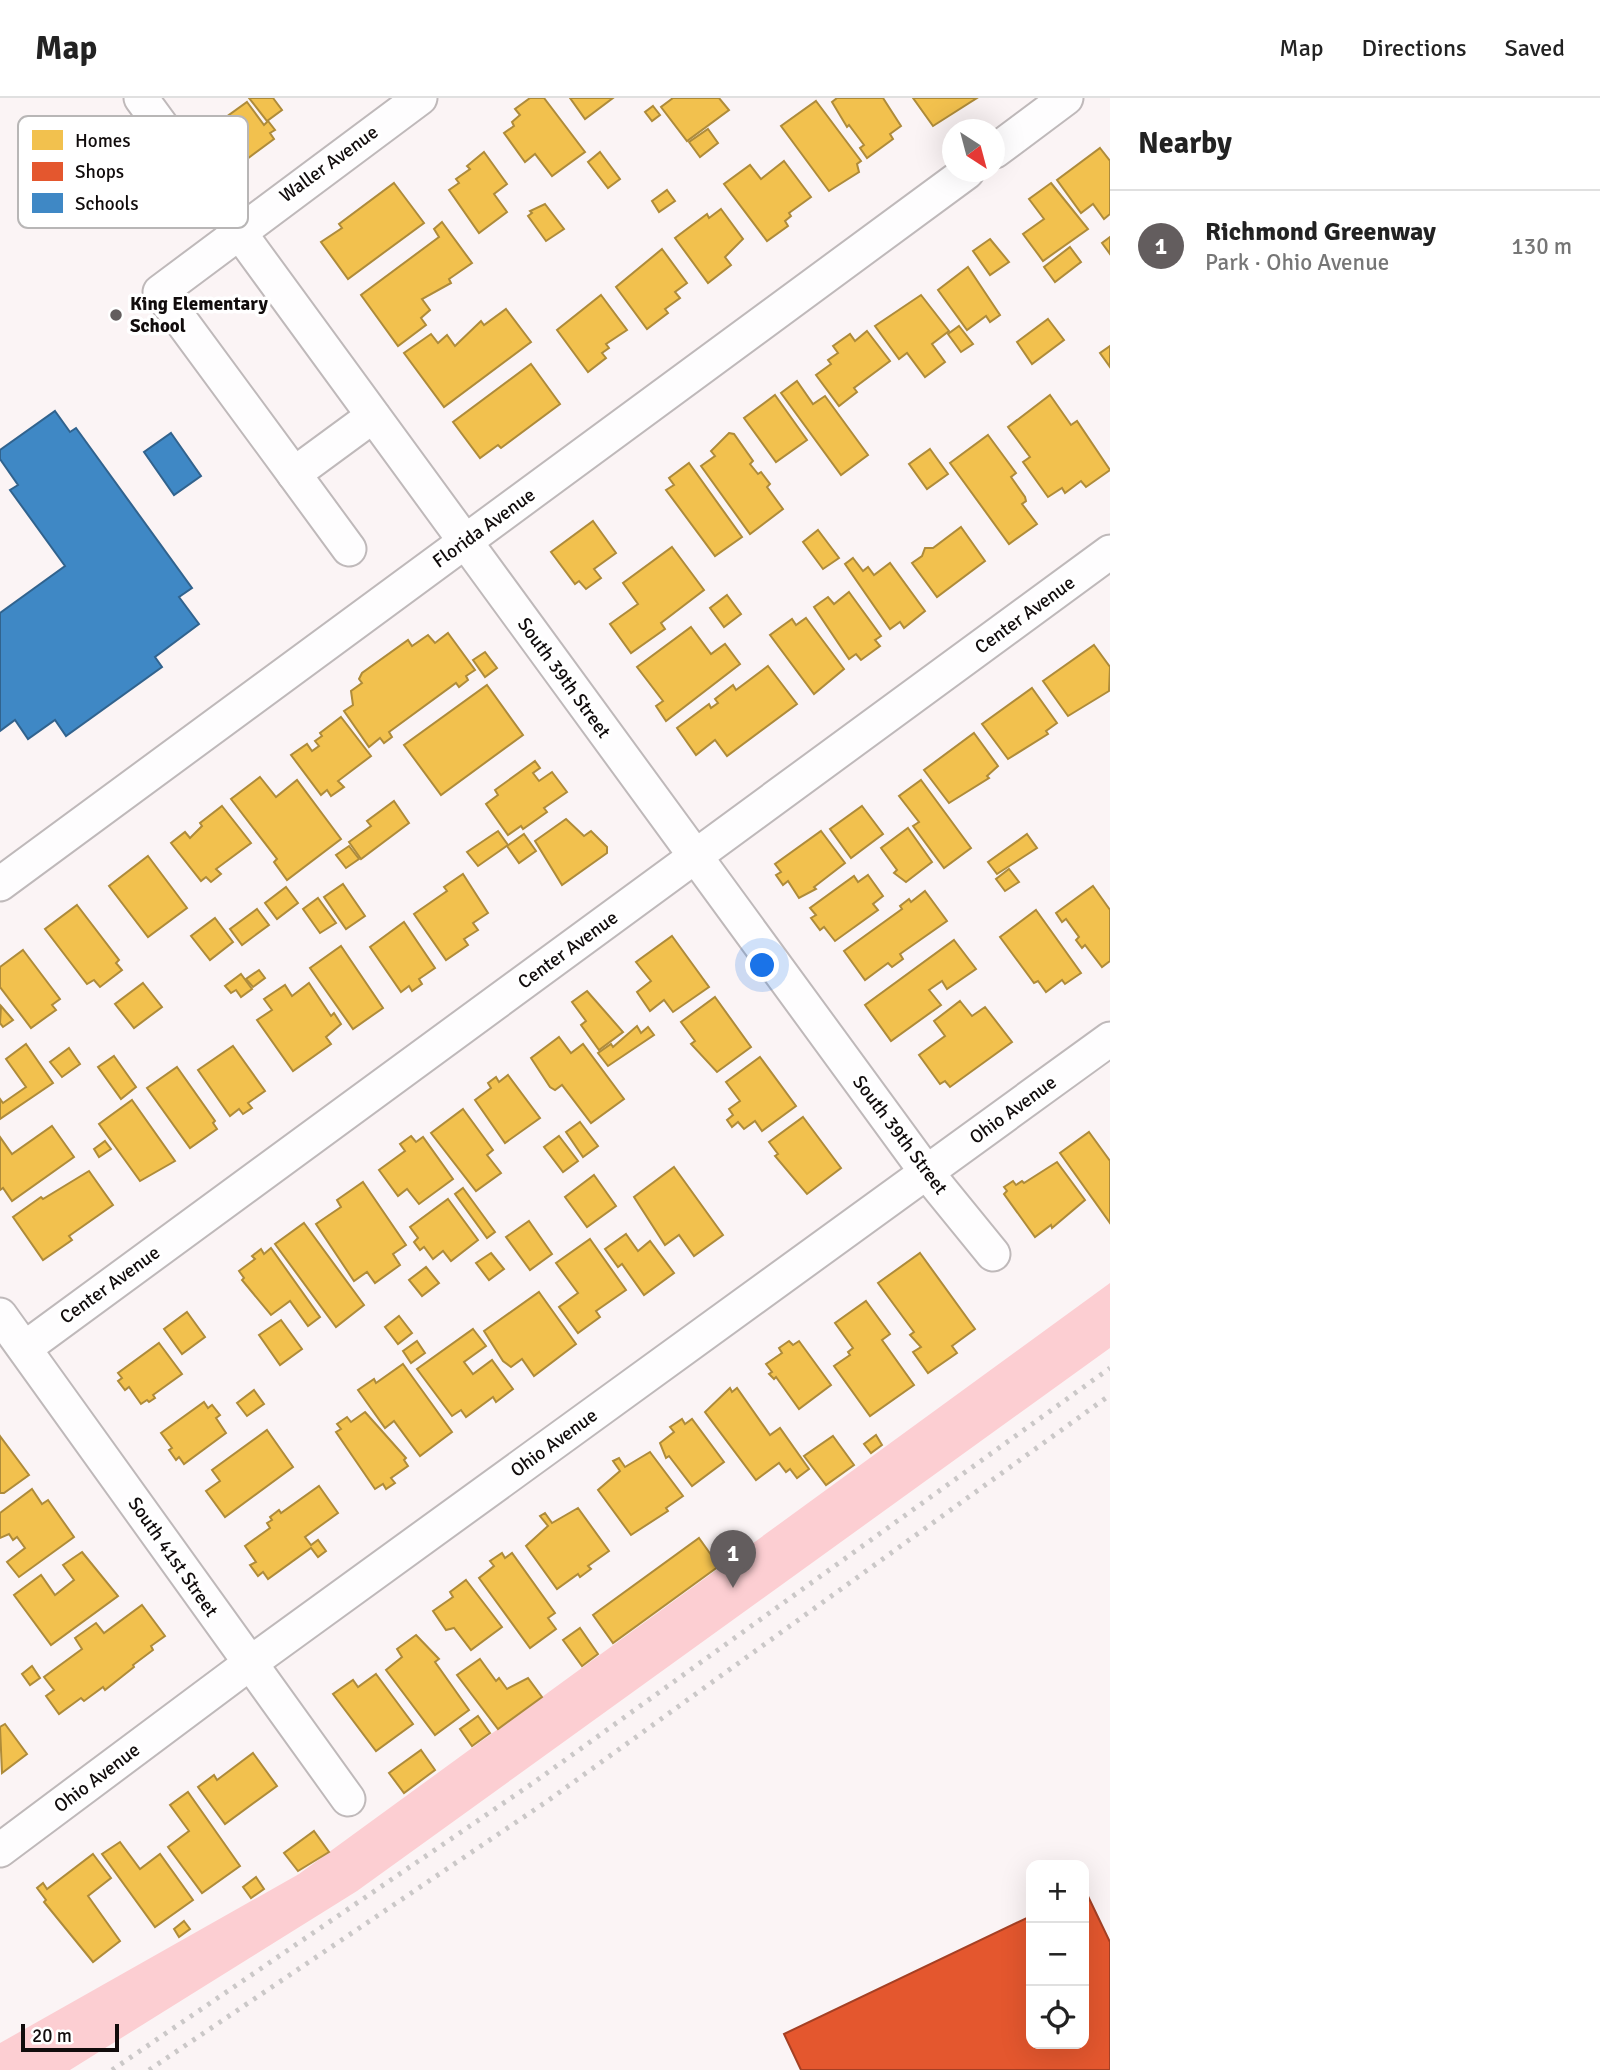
<!DOCTYPE html>
<meta charset="utf-8">
<style>
body{margin:0;font-family:Signika,sans-serif;background:#f2f2f2;color:#222}
.controls{position:absolute;right:21px;bottom:21px;display:grid;overflow:hidden;border-radius:14px;box-shadow:0 7px 28px #0002}
.controls button{width:63px;height:63px;display:grid;place-items:center;padding:0;border:0;border-bottom:2px solid #e0e0e0;background:#fff;color:#222;font:35px sans-serif}
.compass{position:absolute;left:942px;top:21px;width:63px;height:63px;border-radius:50%;background:#fff;box-shadow:0 7px 28px #0002;rotate:144deg}
.scale{position:absolute;left:21px;bottom:18px;width:98px;box-sizing:border-box;padding-left:7px;border:4px solid #110c0c;border-top:0;font-size:19px;line-height:24px;white-space:nowrap;color:#110c0c;-webkit-text-stroke:5px #fff;paint-order:stroke}
.you{position:absolute;left:763px;top:868px;width:24px;height:24px;margin:-18px;border:5px solid #fff;border-radius:50%;background:#1a73e8;box-shadow:0 0 0 10px #1a73e833}
.badge{display:grid;place-items:center;width:46px;height:46px;border-radius:50%;background:#635d5e;color:#fff;font-size:23px;font-weight:700}
.pin{position:absolute;translate:-50% -58px;filter:drop-shadow(0 2px 4px #0008)}
.pin::after{content:'';position:absolute;top:37px;width:24px;height:21px;background:inherit;clip-path:polygon(0 0,100% 0,50% 100%)}
.list{margin:0;padding:0;list-style:none}
h2{display:flex;justify-content:space-between;align-items:center;height:91px;margin:0;padding:0 28px;font-size:30px}
h2 small{font-size:23px;font-weight:400;color:#767676}
.list li{display:grid;grid-template-columns:46px 1fr auto;gap:21px;align-items:center;box-sizing:border-box;height:112px;padding:0 28px;border-top:2px solid #e0e0e0}
.list b{display:block;font-size:26px;white-space:nowrap}
.list p{margin:0;font-size:23px;white-space:nowrap;color:#767676}
.list em{font-size:23px;font-style:normal;color:#767676}
.icon{flex:none;width:38px;height:38px;fill:none;stroke:currentColor;stroke-width:2;stroke-linecap:round;stroke-linejoin:round}
.map{position:relative;flex:none;width:1110px;height:1972px;overflow:hidden}
header{display:flex;align-items:center;gap:42px;box-sizing:border-box;height:98px;padding:0 35px;background:#fff;border-bottom:2px solid #e0e0e0}
header strong{font-size:33px}
nav{display:flex;gap:38px;margin-inline-start:auto;font-size:24px}
main{display:flex}
aside{flex:1;background:#fff}
.map>svg:first-child{display:block}
</style>
<header>
<strong>Map</strong>
<nav><a>Map</a><a>Directions</a><a>Saved</a></nav>
</header>
<main>
<div class="map">
<svg width="1110" height="1972" viewBox="0 0 1110 1972">
<rect width="100%" height="100%" fill="#fbf4f5"/>
<polygon fill="#fcced2" points="1110,1185 1110,1250 357,1793 70,1972 0,1972 0,1945 299,1776"/>
<g fill="#f2c14e" stroke="#ae8b3a" stroke-width="2">
<polygon points="249,0 273,0 282,12 267,23"/>
<polygon points="530,0 544,0 585,54 552,78 535,56 525,64 504,35 514,28 512,24 520,17 515,11"/>
<polygon points="570,0 613,0 585,21"/>
<polygon points="673,0 719,0 729,12 687,43 661,9"/>
<polygon points="837,0 883,0 901,28 890,36 893,41 867,60 860,50 864,47 849,27 847,29 832,4"/>
<polygon points="913,0 977,0 933,28"/>
<polygon points="816,3 861,63 857,66 859,74 829,93 781,28"/>
<polygon points="247,4 264,27 268,23 275,32 270,35 274,41 243,64 215,27"/>
<polygon points="653,8 660,17 652,23 645,14"/>
<polygon points="708,31 718,45 700,59 689,44"/>
<polygon points="1100,50 1110,63 1110,116 1104,121 1093,106 1081,115 1057,82"/>
<polygon points="484,54 507,86 494,96 507,114 479,135 449,92 459,85 456,81 470,71 467,68"/>
<polygon points="600,54 620,81 608,90 588,64"/>
<polygon points="784,63 811,99 789,115 791,118 785,123 788,128 767,143 724,86 750,67 761,81"/>
<polygon points="394,85 424,125 348,181 321,144 342,130 339,126"/>
<polygon points="1051,85 1088,131 1043,163 1023,136 1044,121 1029,101"/>
<polygon points="667,92 675,103 659,114 652,103"/>
<polygon points="545,106 564,131 546,143 528,118 532,115 530,113"/>
<polygon points="721,111 743,141 725,159 731,167 708,185 675,140 707,116 709,120"/>
<polygon points="442,124 472,165 449,181 451,185 422,201 430,212 421,220 426,227 398,248 361,197 439,139 434,131"/>
<polygon points="1110,139 1110,156 1102,145"/>
<polygon points="990,141 1009,164 990,177 973,153"/>
<polygon points="1070,149 1081,164 1055,184 1044,169"/>
<polygon points="662,151 687,185 675,194 680,200 665,211 668,215 647,231 616,189"/>
<polygon points="968,169 1000,217 990,224 986,218 967,232 938,192"/>
<polygon points="601,197 627,232 606,246 609,250 602,255 606,260 588,274 557,232"/>
<polygon points="921,197 949,233 932,246 945,264 925,279 907,255 899,261 875,228"/>
<polygon points="506,211 531,244 444,309 404,255 431,236 438,245 447,237 455,248 481,223 484,227"/>
<polygon points="1048,221 1064,242 1032,266 1017,244"/>
<polygon points="959,228 973,246 961,254 948,236"/>
<polygon points="867,233 890,263 854,290 857,294 839,308 816,277 831,266 828,262 838,255 833,248 850,236 855,243"/>
<polygon points="1110,248 1110,269 1100,255"/>
<polygon points="531,266 560,306 501,350 498,347 480,360 453,324"/>
<polygon points="797,283 813,306 825,298 868,357 841,377 781,295"/>
<polygon points="775,297 807,342 776,364 744,320"/>
<polygon points="1050,297 1071,327 1077,323 1110,372 1086,389 1081,383 1065,395 1062,390 1048,399 1023,364 1030,359 1008,329"/>
<polygon points="729,335 734,336 753,363 750,366 758,376 761,374 770,386 767,389 783,411 750,436 701,368 715,358 711,353"/>
<polygon points="988,337 1016,375 1011,379 1025,399 1026,403 1022,406 1037,426 1009,446 950,365"/>
<polygon points="930,351 948,376 927,391 909,366"/>
<polygon points="689,365 742,439 715,458 666,392 674,387 669,380"/>
<polygon points="593,423 616,455 594,471 601,480 586,491 579,483 575,486 551,454"/>
<polygon points="961,429 985,463 937,499 912,465 922,458 925,450 933,450"/>
<polygon points="818,432 839,460 823,471 803,444"/>
<polygon points="672,449 704,492 661,525 665,531 631,555 610,526 638,506 623,485"/>
<polygon points="853,460 863,473 868,469 874,477 890,465 925,513 904,530 900,524 890,531 845,466"/>
<polygon points="849,494 881,538 875,542 880,548 861,562 856,556 849,561 814,509 828,499 834,506"/>
<polygon points="727,497 741,516 724,529 710,510"/>
<polygon points="806,520 844,571 814,596 770,537 792,521 796,527"/>
<polygon points="691,529 711,556 725,546 740,566 666,623 656,608 663,603 637,569"/>
<polygon points="448,535 475,572 466,578 468,582 459,589 456,585 389,634 392,639 384,645 380,640 369,649 344,613 353,607 351,593 362,585 359,581 362,575 408,542 412,548 428,537 435,545"/>
<polygon points="1094,547 1110,569 1109,593 1068,618 1043,583"/>
<polygon points="485,554 497,570 485,579 473,562"/>
<polygon points="768,568 797,606 727,658 715,642 696,657 677,630 709,606 711,610 718,605 715,601 733,587 736,592"/>
<polygon points="487,587 523,637 441,697 404,647"/>
<polygon points="1032,590 1057,625 1046,633 1048,636 1008,661 982,626"/>
<polygon points="341,619 371,658 338,683 344,689 331,698 327,692 321,697 291,657 307,646 312,653 319,648 315,643 322,638 320,635"/>
<polygon points="974,635 998,668 987,678 989,680 949,705 924,672"/>
<polygon points="535,663 540,670 533,675 539,683 552,674 567,694 544,710 547,714 523,731 521,728 508,737 486,706 498,697 495,692"/>
<polygon points="260,679 276,699 297,682 341,741 287,782 274,764 277,761 231,701"/>
<polygon points="921,682 971,750 944,770 913,728 919,724 899,698"/>
<polygon points="394,703 409,725 361,761 349,744 371,728 367,723"/>
<polygon points="222,708 251,745 216,771 221,776 211,784 206,779 201,783 171,745 185,734 190,740 202,728 200,725"/>
<polygon points="862,708 883,736 851,760 830,731"/>
<polygon points="566,721 584,738 591,733 607,749 607,755 562,787 535,743"/>
<polygon points="908,730 932,764 906,784 894,775 897,772 881,750"/>
<polygon points="498,733 508,747 478,768 467,754"/>
<polygon points="821,733 845,765 814,789 816,791 799,800 788,783 783,787 776,777 781,774 775,766"/>
<polygon points="524,736 536,753 519,765 507,748"/>
<polygon points="1027,736 1037,750 997,776 988,764"/>
<polygon points="349,748 359,761 346,770 336,757"/>
<polygon points="148,758 187,810 148,839 109,788"/>
<polygon points="1009,771 1019,784 1005,793 996,781"/>
<polygon points="463,776 488,815 473,825 478,832 464,841 468,847 446,862 414,816 447,793 444,789"/>
<polygon points="868,777 883,798 873,806 878,812 835,843 824,829 820,832 811,820 816,817 810,810 854,778 858,784"/>
<polygon points="343,786 365,818 346,831 324,799"/>
<polygon points="1093,788 1110,812 1110,863 1102,869 1085,847 1082,850 1076,842 1079,839 1066,821 1062,824 1056,815"/>
<polygon points="286,789 298,805 277,821 265,805"/>
<polygon points="925,793 947,823 900,856 903,861 892,869 888,865 865,882 844,853 902,811 900,808 909,801 911,804"/>
<polygon points="318,800 336,825 320,835 303,811"/>
<polygon points="77,807 119,862 116,865 122,872 100,889 94,882 87,886 45,831"/>
<polygon points="257,811 269,827 242,847 230,831"/>
<polygon points="1036,812 1081,875 1065,886 1062,882 1046,894 1038,883 1034,885 1000,839"/>
<polygon points="215,820 233,844 210,862 191,838"/>
<polygon points="404,824 435,870 419,881 422,886 412,893 409,888 401,894 370,849"/>
<polygon points="672,838 709,889 673,914 664,902 650,913 637,894 651,883 636,864"/>
<polygon points="954,842 976,871 947,891 942,883 929,892 941,907 891,943 865,907"/>
<polygon points="341,848 383,910 353,931 310,870"/>
<polygon points="23,852 60,901 52,907 56,912 31,930 0,889 0,869"/>
<polygon points="259,872 265,880 253,889 246,881"/>
<polygon points="241,876 252,891 241,899 236,892 231,895 225,888"/>
<polygon points="143,885 162,909 134,930 115,906"/>
<polygon points="309,885 331,918 334,915 341,926 326,939 331,946 293,973 257,922 272,912 264,901 285,887 292,898"/>
<polygon points="587,893 623,934 599,952 581,927 586,923 572,904"/>
<polygon points="715,899 751,949 717,974 691,946 695,943 681,924"/>
<polygon points="960,903 972,918 985,909 1012,944 950,989 945,983 940,986 919,957 945,938 934,923"/>
<polygon points="1,908 13,922 3,929 0,925"/>
<polygon points="637,928 641,935 648,929 654,937 608,968 598,955 611,946 613,949"/>
<polygon points="559,939 571,955 583,946 624,1001 591,1025 562,987 555,992 550,989 531,960"/>
<polygon points="26,946 53,985 0,1021 0,1001 3,1005 26,989 6,961"/>
<polygon points="233,948 265,993 248,1005 252,1010 243,1016 239,1011 230,1018 198,972"/>
<polygon points="69,950 80,966 62,979 50,964"/>
<polygon points="114,958 136,989 121,1001 98,969"/>
<polygon points="760,959 796,1008 762,1033 755,1023 744,1031 738,1024 732,1029 727,1022 733,1017 729,1011 740,1003 726,984"/>
<polygon points="177,969 215,1023 213,1025 217,1031 190,1050 147,990"/>
<polygon points="508,977 540,1020 505,1045 475,1002 491,990 488,985 496,979 499,984"/>
<polygon points="132,1002 175,1063 140,1083 99,1026"/>
<polygon points="463,1011 493,1052 487,1057 501,1075 476,1093 431,1035"/>
<polygon points="803,1019 841,1070 807,1096 775,1058 778,1056 769,1044"/>
<polygon points="580,1024 598,1048 583,1059 566,1034"/>
<polygon points="52,1028 74,1059 12,1103 3,1090 0,1092 0,1039 12,1056"/>
<polygon points="1089,1034 1110,1063 1110,1125 1060,1055"/>
<polygon points="411,1038 416,1044 423,1039 453,1081 419,1106 407,1091 398,1098 379,1072 405,1053 400,1046"/>
<polygon points="559,1038 578,1063 563,1074 544,1049"/>
<polygon points="105,1043 111,1051 99,1059 94,1051"/>
<polygon points="1057,1064 1085,1102 1052,1130 1051,1127 1035,1139 1004,1096 1007,1093 1004,1089 1013,1083 1016,1087 1022,1083 1024,1085"/>
<polygon points="674,1069 723,1137 694,1158 679,1137 665,1147 634,1099"/>
<polygon points="89,1073 113,1107 69,1138 72,1142 43,1162 13,1119 41,1099 43,1101"/>
<polygon points="594,1077 616,1108 587,1129 565,1099"/>
<polygon points="363,1084 406,1147 393,1156 400,1167 375,1185 367,1174 354,1183 316,1126 341,1109 337,1102"/>
<polygon points="463,1090 495,1134 487,1140 455,1096"/>
<polygon points="448,1101 478,1142 451,1163 443,1153 433,1161 424,1149 420,1152 414,1144 418,1140 410,1129"/>
<polygon points="529,1123 552,1156 530,1172 506,1139"/>
<polygon points="304,1125 364,1207 336,1229 275,1146"/>
<polygon points="626,1136 638,1153 650,1143 674,1175 644,1197 622,1166 618,1169 605,1151"/>
<polygon points="590,1141 626,1192 596,1213 600,1219 578,1235 559,1209 578,1195 556,1165"/>
<polygon points="271,1150 320,1219 308,1228 290,1203 271,1217 242,1182 244,1180 239,1173 255,1161 252,1158 261,1151 264,1156"/>
<polygon points="491,1155 504,1171 489,1182 476,1165"/>
<polygon points="920,1155 975,1231 952,1248 957,1255 928,1275 913,1254 921,1249 910,1237 914,1234 878,1185"/>
<polygon points="426,1169 439,1185 422,1198 409,1182"/>
<polygon points="539,1194 576,1246 534,1278 522,1261 511,1269 503,1263 484,1233"/>
<polygon points="866,1203 890,1236 882,1242 914,1287 870,1318 834,1268 850,1257 848,1254 853,1250 835,1225"/>
<polygon points="187,1214 205,1239 182,1256 164,1231"/>
<polygon points="399,1218 412,1235 398,1246 385,1229"/>
<polygon points="281,1222 302,1251 280,1267 259,1237"/>
<polygon points="473,1231 486,1248 464,1264 473,1276 492,1262 513,1291 496,1304 493,1299 466,1319 461,1312 452,1318 417,1271"/>
<polygon points="417,1243 425,1255 411,1265 403,1253"/>
<polygon points="789,1243 793,1247 799,1243 831,1287 799,1311 776,1279 774,1281 769,1276 772,1274 766,1266 782,1255 779,1250"/>
<polygon points="159,1245 182,1276 153,1297 155,1300 149,1304 147,1302 141,1306 129,1289 125,1292 118,1283 122,1280 118,1275"/>
<polygon points="403,1266 452,1334 420,1358 394,1323 385,1330 358,1292 374,1281 376,1285"/>
<polygon points="730,1290 732,1294 737,1290 770,1337 780,1330 809,1371 797,1380 790,1371 786,1374 779,1365 756,1382 705,1314"/>
<polygon points="254,1292 264,1306 247,1318 237,1305"/>
<polygon points="204,1304 208,1310 212,1307 220,1317 216,1320 226,1335 184,1366 179,1359 176,1362 169,1352 172,1350 161,1335"/>
<polygon points="365,1314 406,1360 404,1362 408,1368 391,1380 395,1385 386,1391 383,1386 375,1391 336,1334 341,1331 337,1326 347,1319 351,1324"/>
<polygon points="682,1321 685,1326 692,1321 724,1364 692,1388 669,1358 666,1360 660,1345 674,1334 670,1329"/>
<polygon points="267,1332 293,1369 225,1419 206,1393 220,1383 212,1372"/>
<polygon points="876,1337 882,1347 871,1355 864,1346"/>
<polygon points="0,1338 29,1377 4,1395 0,1395"/>
<polygon points="833,1338 854,1367 826,1387 804,1358"/>
<polygon points="650,1354 683,1398 666,1410 668,1413 631,1437 598,1392 620,1373 613,1363 619,1360 625,1369"/>
<polygon points="319,1388 338,1415 305,1439 311,1447 318,1442 326,1453 318,1459 311,1450 268,1481 263,1474 258,1478 250,1467 256,1464 245,1448 270,1430 267,1425 272,1422 270,1419 279,1412 281,1415"/>
<polygon points="32,1391 42,1406 48,1402 74,1439 19,1479 7,1464 25,1450 17,1439 13,1442 9,1436 0,1440 0,1415"/>
<polygon points="578,1410 609,1453 588,1468 591,1471 580,1479 578,1476 557,1491 526,1448 548,1428 540,1418 545,1415 552,1425"/>
<polygon points="699,1440 719,1468 613,1545 593,1517"/>
<polygon points="82,1454 118,1498 51,1547 14,1497 41,1477 55,1497 74,1482 63,1467"/>
<polygon points="502,1455 505,1460 512,1455 555,1515 548,1520 556,1531 530,1550 479,1480 494,1468 490,1463"/>
<polygon points="466,1482 502,1529 471,1552 454,1530 446,1532 433,1513 453,1499 450,1494"/>
<polygon points="142,1507 165,1538 151,1548 153,1552 133,1567 134,1569 105,1592 103,1589 84,1603 81,1600 59,1616 46,1598 54,1592 44,1579 82,1551 75,1540 96,1525 104,1535"/>
<polygon points="580,1530 598,1556 582,1568 563,1542"/>
<polygon points="416,1537 439,1561 435,1564 469,1612 435,1637 386,1572 402,1559 397,1551"/>
<polygon points="480,1561 496,1583 499,1580 507,1591 528,1580 542,1599 498,1631 457,1577"/>
<polygon points="32,1568 40,1580 30,1587 22,1576"/>
<polygon points="376,1576 413,1626 376,1653 333,1596 353,1582 358,1589"/>
<polygon points="478,1618 490,1635 472,1648 460,1631"/>
<polygon points="5,1626 27,1656 2,1675 0,1629"/>
<polygon points="421,1652 435,1672 404,1695 389,1675"/>
<polygon points="253,1655 277,1688 225,1726 198,1689 214,1677 217,1682"/>
<polygon points="188,1694 240,1768 202,1795 168,1749 189,1733 170,1707"/>
<polygon points="314,1733 329,1754 298,1773 284,1755"/>
<polygon points="120,1744 140,1771 160,1756 193,1802 155,1829 102,1756"/>
<polygon points="93,1756 111,1780 88,1798 120,1843 93,1864 44,1804 46,1802 37,1790 43,1785 47,1791"/>
<polygon points="256,1779 264,1791 251,1800 243,1789"/>
<polygon points="184,1823 190,1831 179,1839 174,1831"/>
</g>
<polygon fill="#e4572e" stroke="#a54024" stroke-width="2" points="1085,1792 1110,1844 1110,1972 801,1972 784,1936 1031,1818 1031,1946 1084,1946"/>
<g fill="#3f88c5" stroke="#31638e" stroke-width="2">
<polygon points="55,313 70,334 76,330 192,490 179,499 199,526 155,559 162,569 66,638 55,622 28,641 15,622 0,633 0,515 65,468 10,392 18,387 0,361 0,352"/>
<polygon points="171,335 201,378 174,397 144,354"/>
</g>
<g fill="none" stroke-linecap="round" stroke-linejoin="round">
<g stroke="#bfb9ba" stroke-width="37">
<g id="minor">
<polyline points="141,0 927,1075 993,1156"/>
<polyline points="995,53 1066,0"/>
<polyline points="294,376 160,194 420,0"/>
<polyline points="349,451 294,376 373,318"/>
<polyline points="0,786 967,74"/>
<polyline points="0,1217 348,1701"/>
<polyline points="25,1250 1110,454"/>
<polyline points="0,1752 249,1566 1110,941"/>
</g>
</g>
<use href="#minor" stroke="#fefdfe" stroke-width="33"/>
<g stroke="#cbc8c8" stroke-width="5" stroke-dasharray="3.5 7" stroke-linecap="butt">
<polyline points="112,1972 533,1685 1110,1270"/>
<polyline points="149,1972 546,1704 1110,1297"/>
</g>
</g>
<circle fill="#635d5e" stroke="#fff" stroke-width="2.5" cx="116" cy="217" r="7"/>
<g text-anchor="middle" dominant-baseline="central" stroke-width="7" stroke-linejoin="round" paint-order="stroke">
<g font-size="19" fill="#110c0c" stroke="#fff">
<text transform="translate(329 66) rotate(-36)">Waller Avenue</text>
<text transform="translate(484 430) rotate(-36)">Florida Avenue</text>
<text transform="translate(1025 517) rotate(-36)">Center Avenue</text>
<text transform="translate(564 580) rotate(54)">South 39th Street</text>
<text transform="translate(568 852) rotate(-36)">Center Avenue</text>
<text transform="translate(1013 1012) rotate(-36)">Ohio Avenue</text>
<text transform="translate(900 1037) rotate(53)">South 39th Street</text>
<text transform="translate(110 1187) rotate(-36)">Center Avenue</text>
<text transform="translate(554 1345) rotate(-36)">Ohio Avenue</text>
<text transform="translate(173 1459) rotate(55)">South 41st Street</text>
<text transform="translate(97 1680) rotate(-37)">Ohio Avenue</text>
</g>
<g font-size="19" font-weight="bold" fill="#110c0c" stroke="#fff" text-anchor="start">
<text x="130" y="206">King Elementary<tspan x="130" dy="22">School</tspan></text>
</g>
</g>
<rect x="18" y="18" width="230" height="112" rx="10" fill="#fff" stroke="#b8b6b6" stroke-width="2"/>
<rect x="32" y="32" width="31" height="20" fill="#f2c14e"/>
<rect x="32" y="64" width="31" height="19" fill="#e4572e"/>
<rect x="32" y="95" width="31" height="20" fill="#3f88c5"/>
<g font-size="19" fill="#110c0c">
<text x="75" y="49">Homes</text>
<text x="75" y="80">Shops</text>
<text x="75" y="112">Schools</text>
</g>
</svg>
<div class="controls">
<button>+</button>
<button>−</button>
<button><svg class="icon" aria-label="locate" viewBox="0 0 24 24"><circle cx="12" cy="12" r="6"/><path d="M12 2v4M12 18v4M2 12h4M18 12h4"/></svg></button>
</div>
<svg class="compass" viewBox="-18 -18 36 36"><path d="M0-13l5 13h-10z" fill="#e53935"/><path d="M0 13l5-13h-10z" fill="#767676"/></svg>
<div class="scale">20 m</div>
<div class="you"></div>
<div class="pin badge" style="left:733px;top:1490px">1</div>
</div>
<aside>
<h2>Nearby<small></small></h2>
<ul class="list">
<li><span class="badge">1</span><div><b>Richmond Greenway</b><p>Park · Ohio Avenue</p></div><em>130 m</em></li>
</ul>
</aside>
</main>
